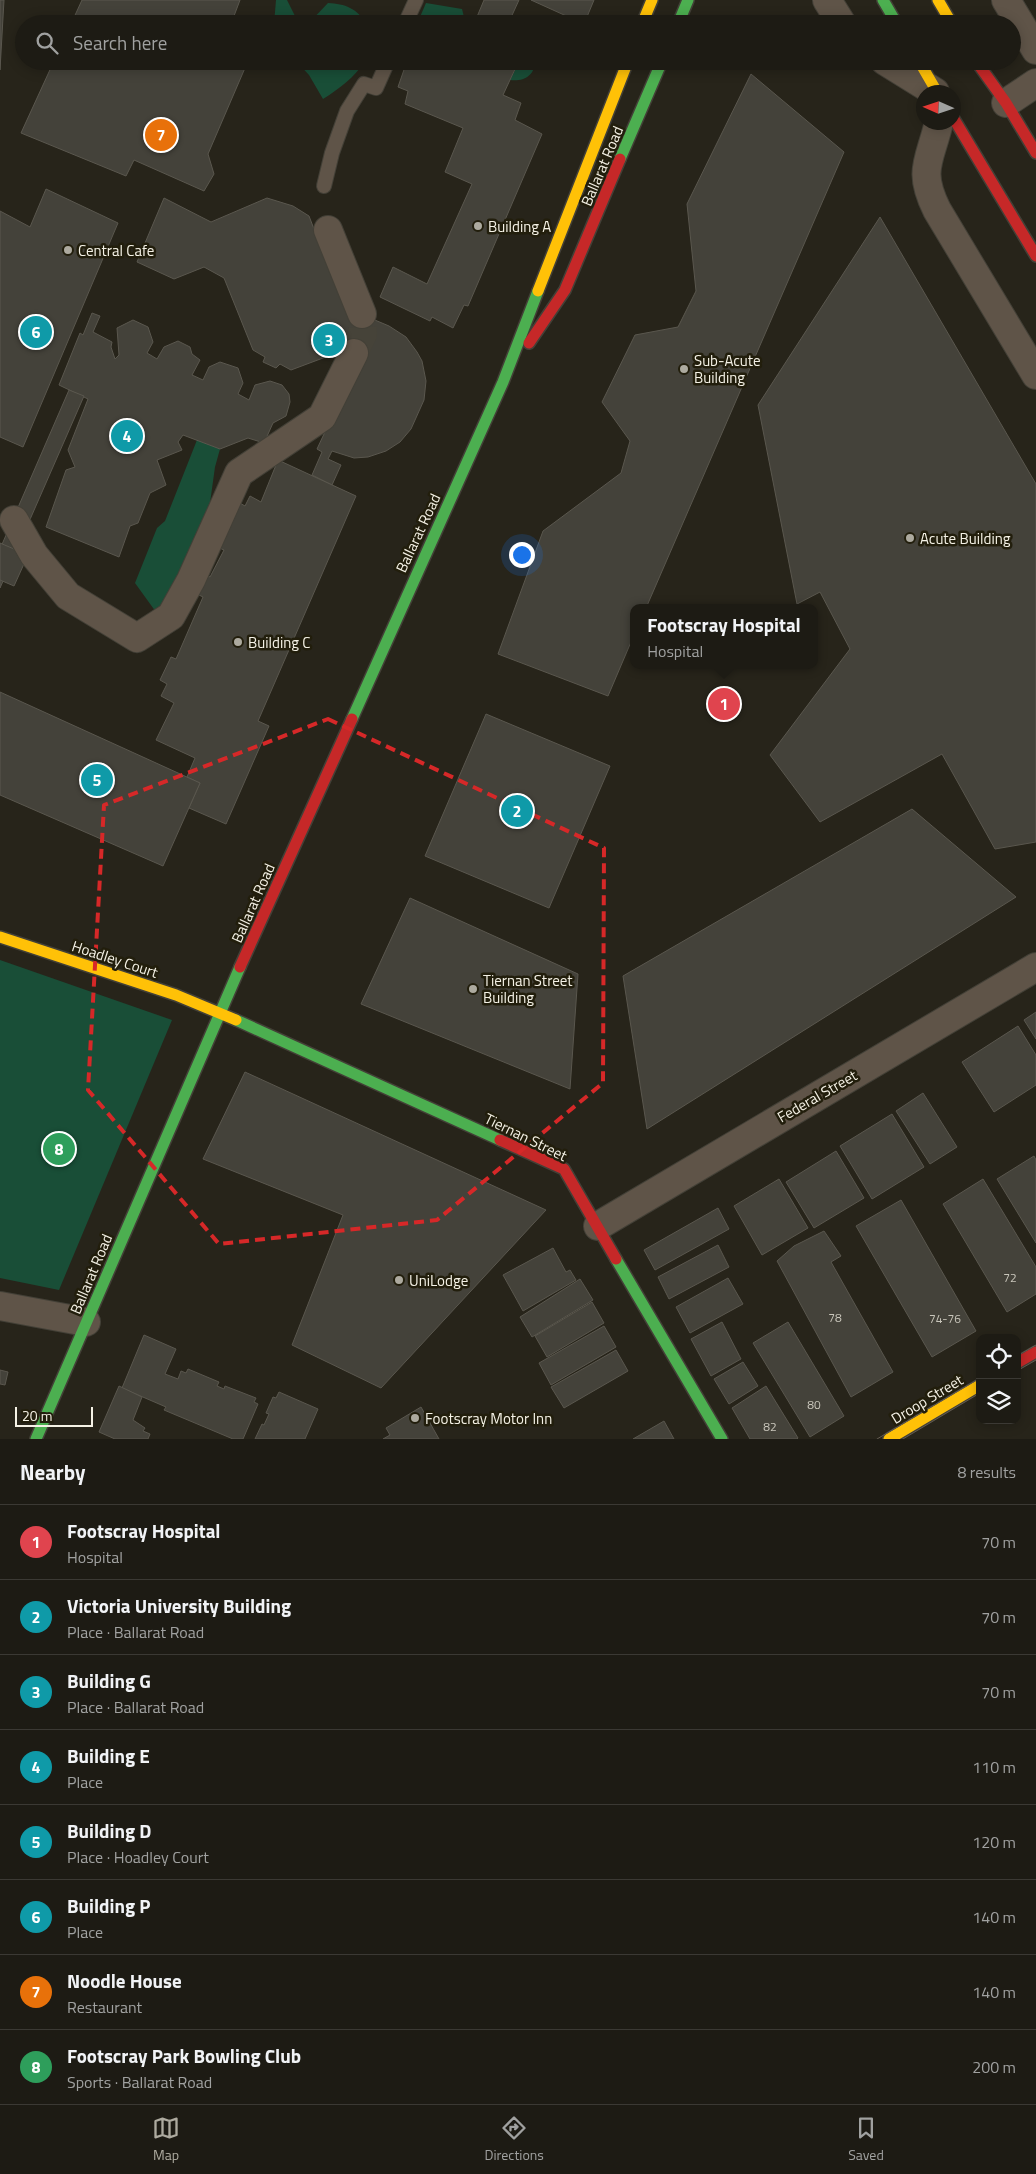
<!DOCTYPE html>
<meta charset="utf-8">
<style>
body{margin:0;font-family:"Titillium Web",sans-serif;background:#2a2822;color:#f1f3f6}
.controls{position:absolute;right:15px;bottom:15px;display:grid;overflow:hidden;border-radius:10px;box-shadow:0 2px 12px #0003}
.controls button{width:45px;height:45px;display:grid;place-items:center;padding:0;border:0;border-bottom:1px solid #3b3934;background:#1d1b14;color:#f1f3f6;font:25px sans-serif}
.compass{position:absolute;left:916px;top:85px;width:45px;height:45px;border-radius:50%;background:#1d1b14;box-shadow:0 2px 12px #0003;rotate:273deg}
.scale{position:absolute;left:15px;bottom:12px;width:78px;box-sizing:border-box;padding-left:5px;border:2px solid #f5f2e6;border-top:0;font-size:14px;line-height:18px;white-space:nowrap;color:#f5f2e6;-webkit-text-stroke:4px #221e0c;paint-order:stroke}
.you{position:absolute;left:521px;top:554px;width:18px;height:18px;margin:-12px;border:4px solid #fff;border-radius:50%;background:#1a73e8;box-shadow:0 0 0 8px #1a73e833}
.badge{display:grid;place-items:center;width:32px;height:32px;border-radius:50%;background:#adaa9f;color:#fff;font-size:16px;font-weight:700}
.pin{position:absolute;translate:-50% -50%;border:2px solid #fff;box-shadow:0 1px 5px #0006}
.popup{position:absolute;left:630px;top:604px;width:188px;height:65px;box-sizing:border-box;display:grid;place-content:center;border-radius:10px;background:#1d1b14;filter:drop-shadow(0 1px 4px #0005);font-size:16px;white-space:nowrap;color:#a0a1a0}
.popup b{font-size:19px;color:#f1f3f6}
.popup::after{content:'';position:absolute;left:50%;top:100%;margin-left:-10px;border:10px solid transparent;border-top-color:#1d1b14}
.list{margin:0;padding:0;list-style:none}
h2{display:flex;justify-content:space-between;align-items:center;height:65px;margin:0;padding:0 20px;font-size:21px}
h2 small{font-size:16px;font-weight:400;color:#a0a1a0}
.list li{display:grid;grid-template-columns:32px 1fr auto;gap:15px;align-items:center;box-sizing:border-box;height:75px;padding:0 20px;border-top:1px solid #3b3934}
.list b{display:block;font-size:19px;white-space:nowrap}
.list p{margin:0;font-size:16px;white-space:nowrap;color:#a0a1a0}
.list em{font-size:16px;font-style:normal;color:#a0a1a0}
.icon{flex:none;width:28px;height:28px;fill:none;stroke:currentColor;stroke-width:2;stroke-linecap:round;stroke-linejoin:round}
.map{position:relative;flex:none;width:1036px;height:1439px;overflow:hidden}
.search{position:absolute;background:#1d1b14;box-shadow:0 2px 12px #0003;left:15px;right:15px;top:15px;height:55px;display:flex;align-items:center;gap:12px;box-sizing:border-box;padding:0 18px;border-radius:28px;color:#a0a1a0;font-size:19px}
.sheet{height:665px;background:#1d1b14}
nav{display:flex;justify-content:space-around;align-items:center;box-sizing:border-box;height:70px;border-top:1px solid #3b3934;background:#1d1b14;font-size:14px;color:#a0a1a0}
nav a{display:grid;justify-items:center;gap:2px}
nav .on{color:#adaa9f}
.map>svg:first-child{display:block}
</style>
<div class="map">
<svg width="1036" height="1439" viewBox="0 0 1036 1439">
<rect width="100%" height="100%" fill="#27241a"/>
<g fill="#194e37">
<polygon points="276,0 287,0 299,24 274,24"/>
<path d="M328 3C345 4 357 8 366 24H308Z"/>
<polygon points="426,3 462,9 464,17 463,24 417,24"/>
<path d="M296 61H365C355 77 339 89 323 99L309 75Z"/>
<path d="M502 61H535C535 76 523 82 510 80L516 68Z"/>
<polygon points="197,440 220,449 215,467 210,503 161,619 135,583 157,528 165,521"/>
<polygon points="0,960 172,1020 59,1290 0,1278"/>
</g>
<g fill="#44423a" stroke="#5a574e">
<polygon points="0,0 4,0 0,70"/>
<polygon points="82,0 240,0 231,24 71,24"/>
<polygon points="484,0 519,0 508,24 474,24"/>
<polygon points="531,0 594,0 584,24"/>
<polygon points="54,61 248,61 208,154 214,174 204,191 134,160 126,176 21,133"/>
<polygon points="407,61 435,61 445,65 446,61 502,61 516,67 503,95 521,103 515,120 542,134 468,306 464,305 453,328 432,317 430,321 380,297 393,267 427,284 472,184 445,172 463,128 405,104 408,91 398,87"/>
<polygon points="751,74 844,152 646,608 634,608 634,635 608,696 498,654 543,531 621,473 630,441 602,402 635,335 678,327 696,291 687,204"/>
<polygon points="46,189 118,223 23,447 0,437 0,211 30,227"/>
<polygon points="164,198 211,222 267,198 293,206 309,216 344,307 389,326 406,337 417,352 422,361 426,381 424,400 411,429 400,442 386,451 368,457 354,458 332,451 328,459 341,465 332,485 312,475 322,452 317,449 338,404 347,349 291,370 280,364 276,368 263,362 265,357 253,350 224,278 204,267 174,279 137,262"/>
<polygon points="880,217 1036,484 1036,842 995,849 942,754 820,822 770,755 850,649 820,592 797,604 758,405"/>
<polygon points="92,313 100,316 93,332 112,342 111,347 115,359 119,355 117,328 133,320 148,327 153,342 147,353 157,359 164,347 178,341 190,347 192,354 200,360 192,375 203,380 209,367 220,362 238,368 243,383 238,394 249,400 255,385 270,381 282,385 289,394 290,402 286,416 273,423 264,443 248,438 220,449 183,435 178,442 182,450 157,460 166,485 150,493 138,523 130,526 119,557 46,527 66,470 75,467 68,450 88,399 59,385 80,333 83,335"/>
<polygon points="69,390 84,396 0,588 0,549"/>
<polygon points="278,460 356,496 258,721 269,726 226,824 189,808 200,783 187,777 195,758 156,740 174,703 161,696 167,684 160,680 171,657 176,659 203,597 197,594 205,574 210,577 224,550 217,547 238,502 245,506 250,496 261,502"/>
<polygon points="0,543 28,555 14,586 0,580"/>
<polygon points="0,692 200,783 163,866 0,795"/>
<polygon points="486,714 610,766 549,908 425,856"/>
<polygon points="912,809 1016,897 647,1129 623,976"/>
<polygon points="410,898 578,974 570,1089 361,1004"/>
<polygon points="1036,1012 1036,1039 1024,1020"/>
<polygon points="1018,1026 1036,1055 1036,1085 994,1112 962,1062"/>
<polygon points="245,1072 546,1210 381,1388 292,1345 343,1215 203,1159"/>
<polygon points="923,1093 957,1147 930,1164 896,1111"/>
<polygon points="892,1114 924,1167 872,1199 840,1146"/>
<polygon points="836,1151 864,1198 814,1228 786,1182"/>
<polygon points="1034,1156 1036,1160 1036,1243 997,1179"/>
<polygon points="779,1179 808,1228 762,1255 734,1206"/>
<polygon points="983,1179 1036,1267 1036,1294 1007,1312 943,1204"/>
<polygon points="901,1200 976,1331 932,1357 856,1226"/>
<polygon points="718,1208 729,1229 655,1270 644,1250"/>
<polygon points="824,1231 841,1256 831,1262 893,1372 851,1397 777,1261 794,1246"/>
<polygon points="718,1245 729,1267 669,1299 658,1277"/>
<polygon points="553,1248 566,1272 570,1270 576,1280 523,1311 503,1275"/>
<polygon points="728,1278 743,1304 690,1333 676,1307"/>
<polygon points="580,1279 593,1300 532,1337 520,1317"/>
<polygon points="592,1302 604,1323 547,1357 535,1336"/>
<polygon points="722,1322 741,1359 711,1376 691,1339"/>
<polygon points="788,1322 844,1416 810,1437 753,1343"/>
<polygon points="604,1326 616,1347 551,1385 539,1363"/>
<polygon points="144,1335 176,1349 165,1374 178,1379 181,1371 186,1373 188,1369 219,1382 217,1386 224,1389 225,1386 256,1398 254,1402 258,1404 243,1439 233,1439 164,1410 166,1407 122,1388"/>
<polygon points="616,1350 628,1371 564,1408 551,1387"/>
<polygon points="743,1362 758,1386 729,1404 714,1379"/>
<polygon points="0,1370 8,1372 5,1385 0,1384"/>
<polygon points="119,1386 142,1397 133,1420 145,1428 143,1431 150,1434 148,1439 115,1439 99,1432"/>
<polygon points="766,1386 798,1438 797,1439 750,1439 732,1408"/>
<polygon points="279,1392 318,1409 305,1439 255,1439 262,1424 264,1425 269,1414 266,1413 273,1397 276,1398"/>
<polygon points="421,1407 439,1439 383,1439 390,1435 386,1428"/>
<polygon points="664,1421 674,1439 633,1439"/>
</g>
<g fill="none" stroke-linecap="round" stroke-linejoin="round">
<polyline stroke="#464339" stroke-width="28" stroke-dasharray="28 14" stroke-linecap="butt" points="354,353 363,334 362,314"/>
<g stroke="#434037" stroke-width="16">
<g id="lane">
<polyline points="405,24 416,0"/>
<polyline points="324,186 332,153 347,111 364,84 376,88 388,61"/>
</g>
</g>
<g stroke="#434037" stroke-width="30">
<g id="street">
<polyline points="827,0 842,24"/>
<polyline points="1006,0 1036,50"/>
<polyline points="885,61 935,92"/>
<polyline points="1006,103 1036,83"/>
<path d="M939 122C930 161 917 170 937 210L1036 375"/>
<polyline points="328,230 362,314"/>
<polyline points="14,520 34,555 68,596 137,638 171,616 191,580 239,473 322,417 354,353"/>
<polyline points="598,1226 1036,967"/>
<polyline points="0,1306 86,1322"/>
</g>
</g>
<g stroke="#434037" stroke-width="14">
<g id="fast">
<polyline points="883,0 897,24"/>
<polyline points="678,24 688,0"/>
<polyline points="620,159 662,61"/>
<polyline points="352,719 503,382 538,291"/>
<polyline points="236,1020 500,1140"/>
<polyline points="616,1259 722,1439"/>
<polyline points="36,1439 240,967"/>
</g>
</g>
<g stroke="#434037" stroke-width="14">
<g id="slow">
<polyline points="938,0 952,24"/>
<polyline points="642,24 652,0"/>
<polyline points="919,61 937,92"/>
<polyline points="538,291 628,61"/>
<polyline points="0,937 176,995 236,1020"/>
<polyline points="889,1439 980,1385"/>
</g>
</g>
<g stroke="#434037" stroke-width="14">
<g id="jam">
<polyline points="976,61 1006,103 1036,153"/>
<polyline points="954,119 1036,256"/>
<polyline points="529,343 565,290 620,159"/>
<polyline points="240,967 352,719"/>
<polyline points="500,1140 564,1169 616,1259"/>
<polyline points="1017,1363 1036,1352"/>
</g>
</g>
<use href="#lane" stroke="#5f5448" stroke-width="14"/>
<use href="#street" stroke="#5f5448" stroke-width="28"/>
<use href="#fast" stroke="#4caf50" stroke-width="11"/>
<use href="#slow" stroke="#ffc107" stroke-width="11"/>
<use href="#jam" stroke="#c62828" stroke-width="11"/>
<g stroke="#625b51" stroke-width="1">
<polyline points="1017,1356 1036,1345"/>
<polyline points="1017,1371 1036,1360"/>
<polyline points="877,1439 980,1378"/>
<polyline points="903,1439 980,1393"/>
</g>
</g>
<path fill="none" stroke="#d62828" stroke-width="4" stroke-dasharray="10 6" stroke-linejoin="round" d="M328 719 604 848 603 1083 437 1220 219 1244 88 1090 104 805Z"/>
<g fill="#adaa9f" stroke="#221e0c" stroke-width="2">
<circle cx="478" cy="226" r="5"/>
<circle cx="68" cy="250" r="5"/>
<circle cx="684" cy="369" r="5"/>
<circle cx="910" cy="538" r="5"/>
<circle cx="238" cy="642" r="5"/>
<circle cx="473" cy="989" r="5"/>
<circle cx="399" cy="1280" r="5"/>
<circle cx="415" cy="1418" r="5"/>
</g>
<g text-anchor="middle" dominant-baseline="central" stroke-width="5" stroke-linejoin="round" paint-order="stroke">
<g font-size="12" fill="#c9c6bb">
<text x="1010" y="1277">72</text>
<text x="835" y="1317">78</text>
<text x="945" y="1318">74-76</text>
<text x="814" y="1404">80</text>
<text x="770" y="1426">82</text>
</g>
<g font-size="15" fill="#f5f2e6" stroke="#221e0c">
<text transform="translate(602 166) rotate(-67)">Ballarat Road</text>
<text transform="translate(418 533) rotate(-65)">Ballarat Road</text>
<text transform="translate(253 903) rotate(-66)">Ballarat Road</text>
<text transform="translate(115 959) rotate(18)">Hoadley Court</text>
<text transform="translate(817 1096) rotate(-30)">Federal Street</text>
<text transform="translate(526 1137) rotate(26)">Tiernan Street</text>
<text transform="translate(91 1274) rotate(-67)">Ballarat Road</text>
<text transform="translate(927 1399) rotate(-31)">Droop Street</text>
</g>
<g font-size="15" fill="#f5f2e6" stroke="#221e0c" text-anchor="start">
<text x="488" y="226">Building A</text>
<text x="78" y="250">Central Cafe</text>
<text x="694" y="360">Sub-Acute<tspan x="694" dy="17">Building</tspan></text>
<text x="920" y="538">Acute Building</text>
<text x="248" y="642">Building C</text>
<text x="483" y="980">Tiernan Street<tspan x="483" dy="17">Building</tspan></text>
<text x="409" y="1280">UniLodge</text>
<text x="425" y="1418">Footscray Motor Inn</text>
</g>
</g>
</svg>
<div class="controls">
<button><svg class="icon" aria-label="locate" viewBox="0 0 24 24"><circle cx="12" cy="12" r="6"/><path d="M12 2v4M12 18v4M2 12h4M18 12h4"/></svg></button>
<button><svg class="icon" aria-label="layers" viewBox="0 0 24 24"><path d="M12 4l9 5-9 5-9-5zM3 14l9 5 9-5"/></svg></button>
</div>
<svg class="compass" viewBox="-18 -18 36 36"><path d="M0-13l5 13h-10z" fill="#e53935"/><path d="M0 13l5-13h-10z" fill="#a0a1a0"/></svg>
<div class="scale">20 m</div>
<div class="you"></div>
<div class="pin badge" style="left:724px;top:704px;background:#e0444e">1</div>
<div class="popup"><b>Footscray Hospital</b>Hospital</div>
<div class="pin badge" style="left:517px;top:811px;background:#0f9aa8">2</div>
<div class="pin badge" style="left:329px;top:340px;background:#0f9aa8">3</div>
<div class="pin badge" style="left:127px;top:436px;background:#0f9aa8">4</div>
<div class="pin badge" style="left:97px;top:780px;background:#0f9aa8">5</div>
<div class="pin badge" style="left:36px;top:332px;background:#0f9aa8">6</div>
<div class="pin badge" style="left:161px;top:135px;background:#e8710a">7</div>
<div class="pin badge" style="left:59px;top:1149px;background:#2e9e5b">8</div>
<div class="search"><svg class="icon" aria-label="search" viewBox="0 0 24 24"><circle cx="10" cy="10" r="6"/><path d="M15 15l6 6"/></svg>Search here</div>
</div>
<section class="sheet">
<h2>Nearby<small>8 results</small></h2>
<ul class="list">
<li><span class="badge" style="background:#e0444e">1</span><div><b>Footscray Hospital</b><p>Hospital</p></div><em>70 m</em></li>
<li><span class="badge" style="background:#0f9aa8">2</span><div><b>Victoria University Building</b><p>Place · Ballarat Road</p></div><em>70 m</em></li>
<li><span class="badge" style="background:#0f9aa8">3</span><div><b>Building G</b><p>Place · Ballarat Road</p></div><em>70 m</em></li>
<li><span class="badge" style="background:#0f9aa8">4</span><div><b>Building E</b><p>Place</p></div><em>110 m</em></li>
<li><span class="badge" style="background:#0f9aa8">5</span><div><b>Building D</b><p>Place · Hoadley Court</p></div><em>120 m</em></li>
<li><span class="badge" style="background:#0f9aa8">6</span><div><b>Building P</b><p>Place</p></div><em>140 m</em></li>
<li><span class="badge" style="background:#e8710a">7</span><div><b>Noodle House</b><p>Restaurant</p></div><em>140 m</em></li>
<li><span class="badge" style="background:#2e9e5b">8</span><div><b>Footscray Park Bowling Club</b><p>Sports · Ballarat Road</p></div><em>200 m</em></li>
</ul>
</section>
<nav>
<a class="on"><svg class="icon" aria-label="map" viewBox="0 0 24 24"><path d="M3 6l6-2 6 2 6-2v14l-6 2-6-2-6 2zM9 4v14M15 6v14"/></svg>Map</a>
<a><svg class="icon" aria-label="directions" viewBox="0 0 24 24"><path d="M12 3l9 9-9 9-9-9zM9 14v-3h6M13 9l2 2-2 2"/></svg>Directions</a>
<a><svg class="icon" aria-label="saved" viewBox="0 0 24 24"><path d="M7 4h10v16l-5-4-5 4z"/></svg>Saved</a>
</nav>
